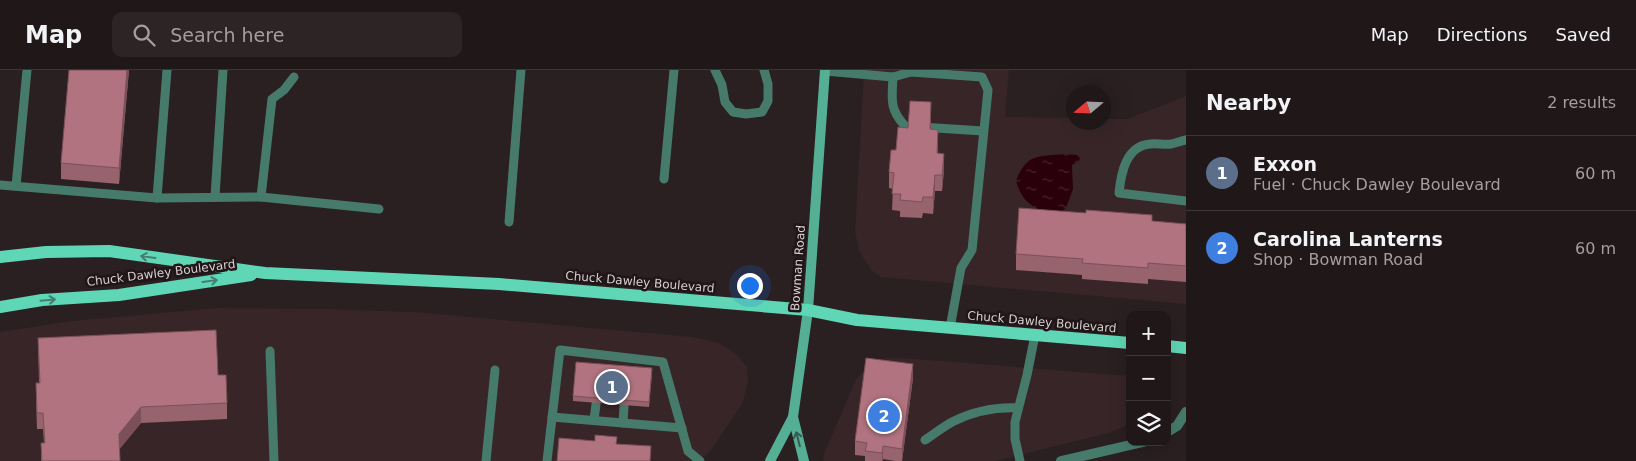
<!DOCTYPE html>
<meta charset="utf-8">
<style>
body{margin:0;font-family:"DejaVu Sans",sans-serif;background:#2d2426;color:#f1f3f6}
.controls{position:absolute;right:15px;bottom:15px;display:grid;overflow:hidden;border-radius:10px;box-shadow:0 5px 20px #0002}
.controls button{width:45px;height:45px;display:grid;place-items:center;padding:0;border:0;border-bottom:1px solid #3d3638;background:#201719;color:#f1f3f6;font:25px sans-serif}
.compass{position:absolute;left:1066px;top:15px;width:45px;height:45px;border-radius:50%;background:#201719;box-shadow:0 5px 20px #0002;rotate:251deg}
.you{position:absolute;left:749px;top:215px;width:18px;height:18px;margin:-12px;border:4px solid #fff;border-radius:50%;background:#1a73e8;box-shadow:0 0 0 8px #1a73e833}
.badge{display:grid;place-items:center;width:32px;height:32px;border-radius:50%;background:#0b8043;color:#fff;font-size:16px;font-weight:700}
.pin{position:absolute;translate:-50% -50%;border:2px solid #fff;box-shadow:0 1px 5px #0006}
.list{margin:0;padding:0;list-style:none}
h2{display:flex;justify-content:space-between;align-items:center;height:65px;margin:0;padding:0 20px;font-size:21px}
h2 small{font-size:16px;font-weight:400;color:#a29fa2}
.list li{display:grid;grid-template-columns:32px 1fr auto;gap:15px;align-items:center;box-sizing:border-box;height:75px;padding:0 20px;border-top:1px solid #3d3638}
.list b{display:block;font-size:19px;white-space:nowrap}
.list p{margin:0;font-size:16px;white-space:nowrap;color:#a29fa2}
.list em{font-size:16px;font-style:normal;color:#a29fa2}
.icon{flex:none;width:28px;height:28px;fill:none;stroke:currentColor;stroke-width:2;stroke-linecap:round;stroke-linejoin:round}
.map{position:relative;flex:none;width:1186px;height:391px;overflow:hidden}
header{display:flex;align-items:center;gap:30px;box-sizing:border-box;height:70px;padding:0 25px;background:#201719;border-bottom:1px solid #3d3638}
header strong{font-size:24px}
nav{display:flex;gap:28px;margin-inline-start:auto;font-size:18px}
.search{width:350px;height:45px;background:#2d2426;display:flex;align-items:center;gap:12px;box-sizing:border-box;padding:0 18px;border-radius:10px;color:#a29fa2;font-size:19px}
main{display:flex}
aside{flex:1;background:#201719}
.map>svg:first-child{display:block}
</style>
<header>
<strong>Map</strong>
<div class="search"><svg class="icon" aria-label="search" viewBox="0 0 24 24"><circle cx="10" cy="10" r="6"/><path d="M15 15l6 6"/></svg>Search here</div>
<nav><a>Map</a><a>Directions</a><a>Saved</a></nav>
</header>
<main>
<div class="map">
<svg width="1186" height="391" viewBox="0 0 1186 391">
<defs>
<pattern id="water-ripples" width="26" height="14" patternUnits="userSpaceOnUse" patternTransform="scale(1.25)"><rect width="26" height="14" fill="#2a000b"/><path d="M2 4q2-2 4 0t4 0M15 11q2-2 4 0t4 0" fill="none" stroke="#48242e"/></pattern>
</defs>
<rect width="100%" height="100%" fill="#2a1f21"/>
<g fill="#372528">
<polygon points="864,0 1009,0 1005,47 1073,48 1074,52 1104,52 1104,49 1127,49 1186,26 1186,234 881,207 871,200 859,181 855,162"/>
<polygon points="216,238 326,239 414,242 693,267 719,273 737,285 747,297 748,311 743,332 712,379 700,391 0,391 0,262 72,251"/>
<polygon points="886,288 903,288 1130,306 1130,354 1109,363 995,391 823,391 824,384 856,309 869,296"/>
</g>
<path fill="url(#water-ripples)" d="M1064 84 1077 85 1080 88 1079 91 1072 95 1073 119 1066 138 1056 145C1033 138 1023 134 1016 111 1027 83 1037 87 1064 84Z"/>
<g fill="none" stroke-linecap="round" stroke-linejoin="round">
<g stroke="#467b6b" stroke-width="9">
<polyline points="167,0 157,128 261,127 379,139"/>
<polyline points="715,0 722,15 725,32 733,42 746,44 762,42 768,31 768,14 764,0"/>
<polyline points="825,1 893,7 911,2 982,7 988,20 972,180 961,198 950,258"/>
<path d="M893 7C892 29 889 39 905 56L983 61"/>
<path d="M1186 70C1181 71 1176 73 1171 74 1164 75 1157 73 1150 74 1126 76 1121 103 1119 123L1186 131"/>
<polyline points="664,109 674,0"/>
<polyline points="0,115 157,128"/>
<polyline points="16,116 27,0"/>
<polyline points="215,127 223,0"/>
<polyline points="261,127 272,29 284,20 294,7"/>
<polyline points="509,152 521,0"/>
<polyline points="270,281 274,391"/>
<polyline points="552,347 682,358"/>
<polyline points="594,350 596,334"/>
<polyline points="623,353 624,336"/>
<path d="M925 370C934 364 943 357 952 352 972 342 996 337 1018 338"/>
<polyline points="486,391 495,300"/>
<polyline points="547,391 560,280 663,292 688,381 700,391"/>
<polyline points="1020,391 1015,369 1015,352 1027,305 1035,265"/>
</g>
<g stroke="#467b6b" stroke-width="10">
<polyline points="1167,362 1177,356 1186,342"/>
<polyline points="1061,391 1143,372"/>
</g>
<g stroke="#55af95" stroke-width="10">
<polyline points="793,347 804,391"/>
<polyline points="770,391 793,347 808,240 825,0"/>
</g>
<g stroke="#5fd6b5" stroke-width="12">
<polyline points="0,187 46,182 109,181 265,203 499,214 808,240 857,250 1130,273"/>
<polyline points="0,237 42,230 119,225 251,205"/>
<polyline points="1167,276 1186,278"/>
</g>
</g>
<g fill="#97636d">
<polygon points="129,0 119,114 61,109 61,93"/>
<polygon points="931,48 931,59 938,76 938,83 944,100 942,121 935,121 933,144 923,143 922,148 900,147 900,141 892,140 893,119 889,118 889,102 896,80 908,58"/>
<polygon points="1152,151 1186,154 1186,212 1148,209 1148,214 1082,209 1082,205 1016,200 1016,184"/>
<polygon points="38,268 218,305 227,333 227,349 141,353 119,379 120,391 41,391 41,373 44,373 43,359 37,359 36,329 36,313 39,313"/>
<polygon points="652,303 649,337 573,331 573,326"/>
<polygon points="913,308 902,391 895,391 883,389 883,391 865,391 865,386 855,385 855,371"/>
</g>
<g fill="#7b5059">
<polygon points="127,0 129,0 119,114 119,98"/>
<polygon points="931,32 931,48 930,75 930,59"/>
<polygon points="938,60 938,76 937,99 937,83"/>
<polygon points="944,84 944,100 942,121 942,105"/>
<polygon points="935,105 935,121 933,144 933,127"/>
<polygon points="913,294 913,308 902,391 902,379"/>
<polygon points="141,337 141,353 119,380 119,364"/>
<polygon points="883,376 883,391 882,391 882,383"/>
</g>
<g fill="#b0737f" stroke="#7b5059">
<polygon points="69,0 127,0 119,98 61,93"/>
<polygon points="910,31 931,32 930,59 938,60 937,83 944,84 942,105 935,105 933,127 923,127 922,132 900,130 901,124 892,124 894,103 889,102 891,80 896,80 898,57 908,58"/>
<polygon points="1019,138 1086,143 1086,140 1152,145 1152,151 1186,154 1186,196 1148,193 1148,198 1082,193 1083,189 1016,184"/>
<polygon points="216,260 218,305 226,305 227,333 141,337 119,364 120,391 42,391 41,373 45,373 43,343 37,343 36,313 40,313 38,268"/>
<polygon points="866,288 913,294 902,379 883,376 882,383 865,381 867,373 855,371"/>
<polygon points="576,292 652,298 649,332 573,326"/>
<polygon points="595,365 617,367 616,374 651,376 650,391 557,391 559,368 595,371"/>
</g>
<defs><path id="oneway-shaft" d="M-6 0H5M1.5-3L5.5 0L1.5 3" fill="none" stroke-width="1.6" stroke-linecap="round" stroke-linejoin="round" transform="scale(1.25)"/></defs>
<g stroke="#437f6e">
<use href="#oneway-shaft" transform="translate(148 187) rotate(-172)"/>
<use href="#oneway-shaft" transform="translate(210 211) rotate(-8)"/>
<use href="#oneway-shaft" transform="translate(48 230) rotate(-5)"/>
</g>
<use stroke="#385a50" href="#oneway-shaft" transform="translate(798 369) rotate(-104)"/>
<g text-anchor="middle" dominant-baseline="central" stroke-width="5" stroke-linejoin="round" paint-order="stroke">
<g font-size="12" fill="#d7cfd0" stroke="#201517">
<text transform="translate(798 198) rotate(-86)">Bowman Road</text>
<text transform="translate(161 203) rotate(-7)">Chuck Dawley Boulevard</text>
<text transform="translate(640 212) rotate(5)">Chuck Dawley Boulevard</text>
<text transform="translate(1042 252) rotate(5)">Chuck Dawley Boulevard</text>
</g>
</g>
</svg>
<div class="controls">
<button>+</button>
<button>−</button>
<button><svg class="icon" aria-label="layers" viewBox="0 0 24 24"><path d="M12 4l9 5-9 5-9-5zM3 14l9 5 9-5"/></svg></button>
</div>
<svg class="compass" viewBox="-18 -18 36 36"><path d="M0-13l5 13h-10z" fill="#e53935"/><path d="M0 13l5-13h-10z" fill="#a29fa2"/></svg>
<div class="you"></div>
<div class="pin badge" style="left:612px;top:317px;background:#5c6f8a">1</div>
<div class="pin badge" style="left:884px;top:346px;background:#3f7fe0">2</div>
</div>
<aside>
<h2>Nearby<small>2 results</small></h2>
<ul class="list">
<li><span class="badge" style="background:#5c6f8a">1</span><div><b>Exxon</b><p>Fuel · Chuck Dawley Boulevard</p></div><em>60 m</em></li>
<li><span class="badge" style="background:#3f7fe0">2</span><div><b>Carolina Lanterns</b><p>Shop · Bowman Road</p></div><em>60 m</em></li>
</ul>
</aside>
</main>
